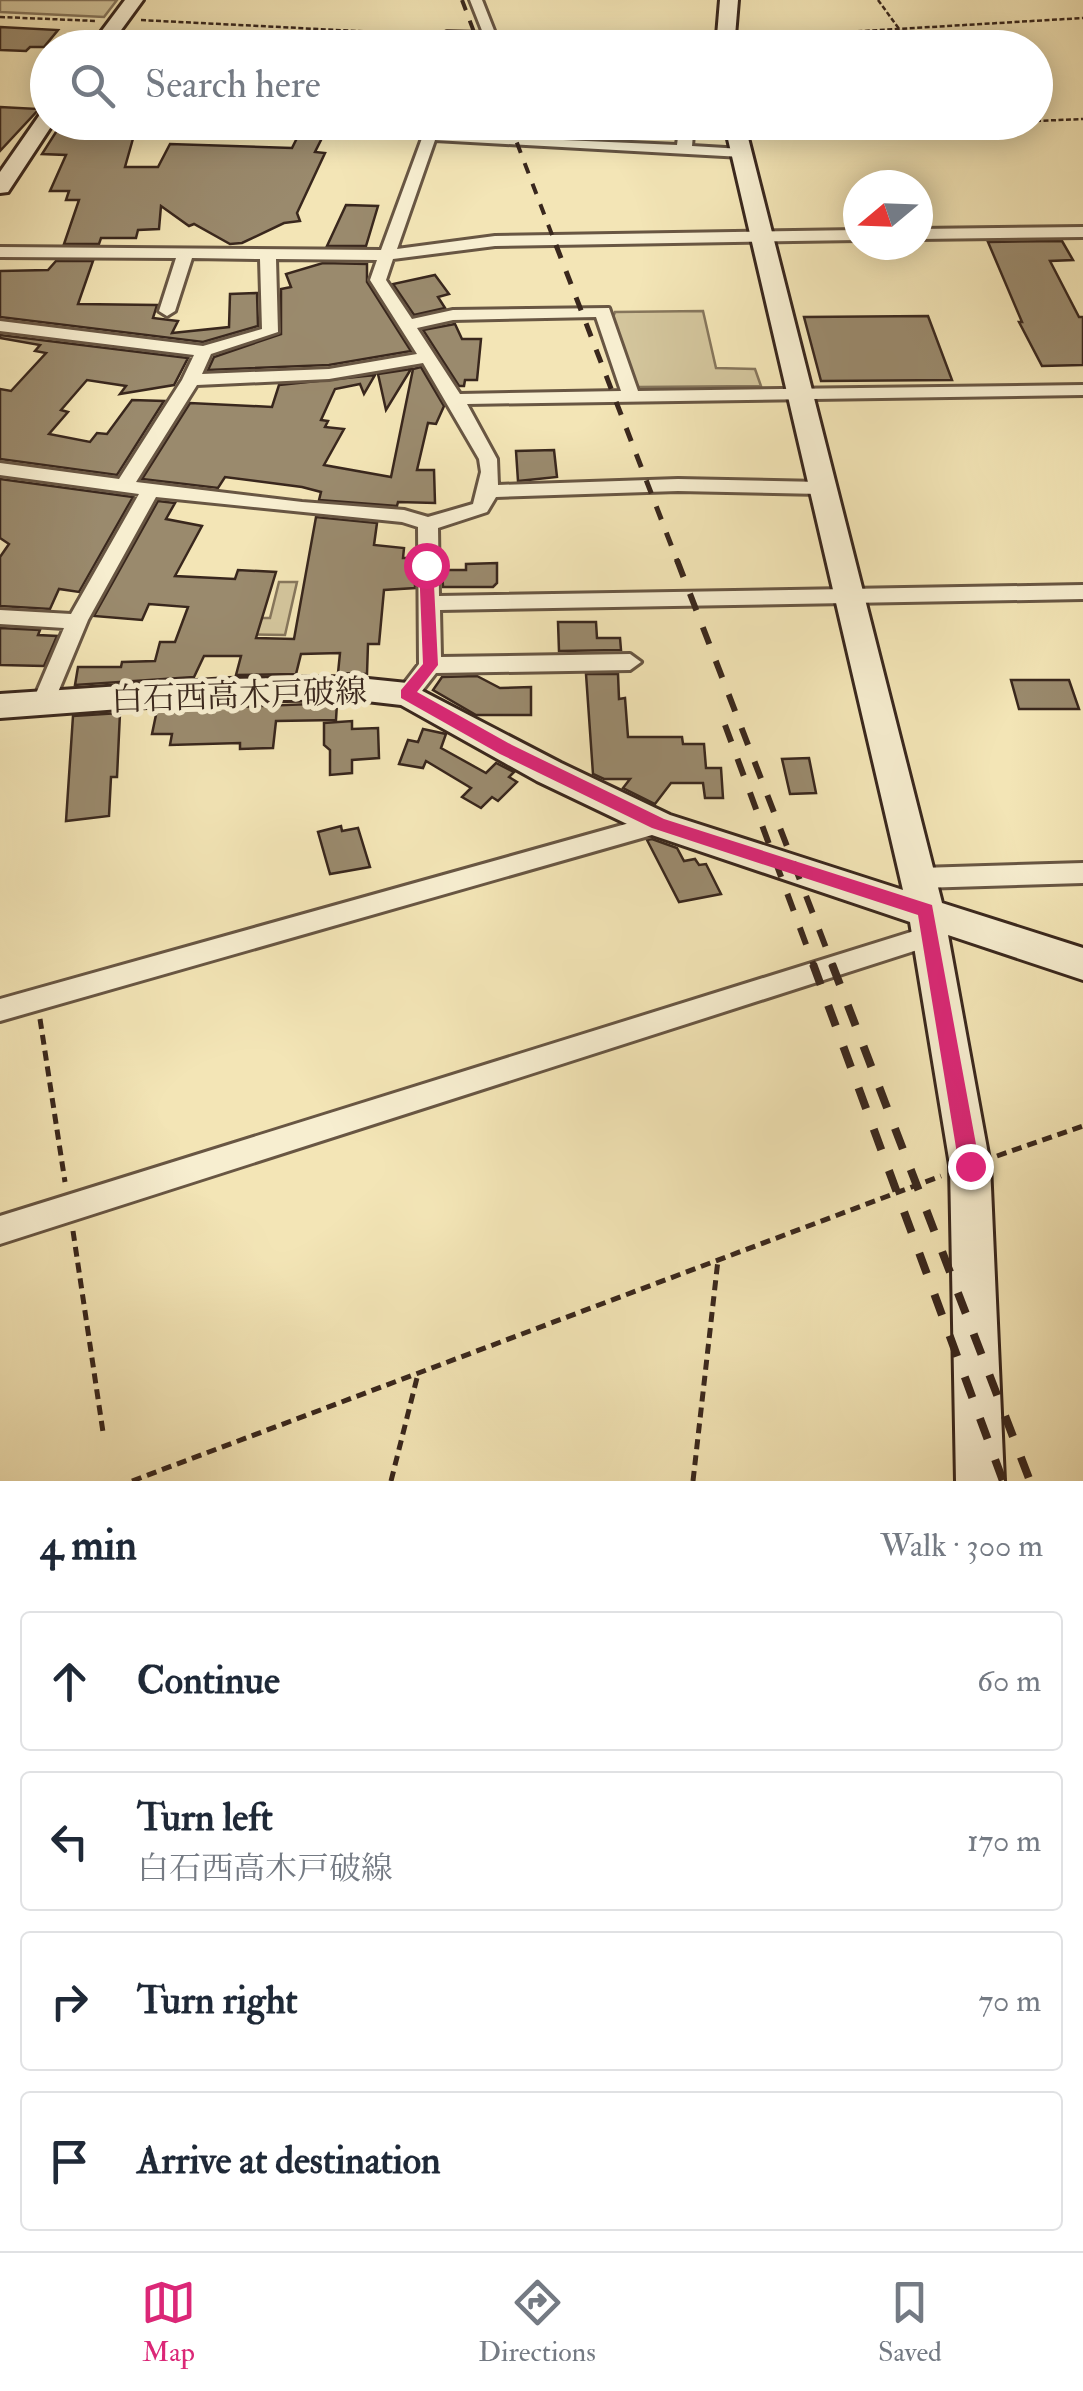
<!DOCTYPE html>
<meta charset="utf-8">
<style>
body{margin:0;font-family:"IM FELL Double Pica","Noto Serif JP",serif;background:#f2f2f3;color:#1f2937}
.compass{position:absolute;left:843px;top:170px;width:90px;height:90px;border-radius:50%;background:#fff;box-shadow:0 5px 25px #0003;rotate:251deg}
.stop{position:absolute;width:30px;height:30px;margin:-22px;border:8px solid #db2777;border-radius:50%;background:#fff}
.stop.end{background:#db2777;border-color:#fff;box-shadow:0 2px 10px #0008}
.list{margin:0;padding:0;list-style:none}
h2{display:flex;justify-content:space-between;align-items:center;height:130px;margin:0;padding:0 40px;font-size:42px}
h2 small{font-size:32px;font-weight:400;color:#747a83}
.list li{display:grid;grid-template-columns:65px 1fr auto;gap:30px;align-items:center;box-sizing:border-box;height:140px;margin:0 20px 20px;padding:0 20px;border:2px solid #e0e1e3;border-radius:10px}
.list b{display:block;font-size:38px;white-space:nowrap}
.list p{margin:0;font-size:32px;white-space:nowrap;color:#747a83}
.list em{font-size:32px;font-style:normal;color:#747a83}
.icon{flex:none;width:55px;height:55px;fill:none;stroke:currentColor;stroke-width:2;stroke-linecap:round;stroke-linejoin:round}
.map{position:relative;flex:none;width:1083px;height:1481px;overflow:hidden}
.search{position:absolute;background:#fff;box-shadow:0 5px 25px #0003;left:30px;right:30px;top:30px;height:110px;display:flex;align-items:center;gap:25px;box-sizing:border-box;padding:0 35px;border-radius:55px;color:#747a83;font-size:38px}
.sheet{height:770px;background:#fff}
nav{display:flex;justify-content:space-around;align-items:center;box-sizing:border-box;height:140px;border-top:2px solid #e0e1e3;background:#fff;font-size:28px;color:#747a83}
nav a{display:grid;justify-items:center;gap:5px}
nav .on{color:#db2777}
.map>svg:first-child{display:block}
</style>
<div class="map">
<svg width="1083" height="1481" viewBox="0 0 1083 1481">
<rect width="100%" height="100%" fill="#f3e5b6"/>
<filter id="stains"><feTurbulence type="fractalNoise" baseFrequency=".002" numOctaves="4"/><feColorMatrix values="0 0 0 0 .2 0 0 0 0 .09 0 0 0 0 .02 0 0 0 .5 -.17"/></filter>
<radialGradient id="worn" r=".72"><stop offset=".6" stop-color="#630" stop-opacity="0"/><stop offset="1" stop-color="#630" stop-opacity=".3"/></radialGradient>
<g fill="#d3c59c" stroke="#86765c" stroke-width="2.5">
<polygon points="0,0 117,0 104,17 0,12"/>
<polygon points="703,311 716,368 755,369 761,386 638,387 611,322 615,312"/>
<polygon points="279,582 297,582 285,635 232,634 236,618 270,618"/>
</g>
<g fill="#9a8a6d" stroke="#39271d" stroke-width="2.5">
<polygon points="0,27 58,30 44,47 30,47 26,51 0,50"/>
<polygon points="0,107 39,109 0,151"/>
<polygon points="305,122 329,124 315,152 325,153 297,213 300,221 284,223 242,243 230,244 194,224 189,226 161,206 159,229 138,230 136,238 101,238 99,244 64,244 79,200 66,200 69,191 50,191 66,155 42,154 61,124 136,128 125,167 158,167 170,144 292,148"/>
<polygon points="346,205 378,206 366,246 327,246"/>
<polygon points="1062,241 1073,260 1050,261 1079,317 1083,317 1083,365 1042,366 1019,322 1022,322 988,242"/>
<polygon points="56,261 93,261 78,304 157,305 153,318 178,321 172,333 229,327 230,294 257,293 258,326 203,342 0,317 0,271 48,270"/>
<polygon points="323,263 367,264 367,282 411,351 329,365 208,370 214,357 281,334 281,289 291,287 286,274"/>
<polygon points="435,275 449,294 438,297 445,308 414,315 393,284"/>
<polygon points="928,316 952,380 821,381 804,317"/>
<polygon points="455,324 462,339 481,339 477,380 465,380 464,386 459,386 423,330"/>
<polygon points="0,335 188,358 174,385 120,394 126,386 87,380 61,410 68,412 49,434 90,442 97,433 107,434 132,400 164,401 117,475 0,459 0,389 11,391 46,353 35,351 40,345 0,338"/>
<polygon points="421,367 444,406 436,424 428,423 417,470 434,470 435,503 398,502 397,506 319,500 321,492 302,487 225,477 218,488 142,479 190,403 272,407 279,385 375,375 364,394 360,384 335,389 321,420 328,421 325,427 344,429 324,465 391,477 413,369"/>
<polygon points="411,369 386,410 378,374"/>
<polygon points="554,450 557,477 518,481 516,451"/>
<polygon points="0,479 133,497 79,592 59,589 50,609 0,606 0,557 9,544 0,538"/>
<polygon points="158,501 175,503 166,519 202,526 175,576 235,579 238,570 276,572 256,638 294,639 316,517 377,523 374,545 404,548 403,558 411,558 410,572 415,572 415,588 384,590 379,644 368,644 367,674 338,673 340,653 301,654 296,674 236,675 241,656 204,656 194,677 75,685 78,667 121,667 122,662 155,661 160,642 175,642 188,607 149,604 142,620 94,616"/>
<polygon points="497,563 497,583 493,587 443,587 442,570 466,570 466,564"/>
<polygon points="558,622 596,622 597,638 620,638 621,650 559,651"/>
<polygon points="0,628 40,630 38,635 57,636 44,666 0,665"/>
<polygon points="586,674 618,674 619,699 625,698 628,737 682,737 683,744 704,744 706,768 721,768 723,798 705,798 703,783 671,783 655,804 623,788 630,779 604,779 593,774"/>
<polygon points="477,676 500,688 531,687 531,715 476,715 433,690 442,677"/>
<polygon points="1011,680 1069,680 1079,709 1019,709"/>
<polygon points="337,703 336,720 276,721 273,748 240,749 240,743 170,745 172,734 152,734 157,710"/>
<polygon points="120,713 117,777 111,777 109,816 66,821 73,716"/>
<polygon points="352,721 352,729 378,728 379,758 352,760 352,773 330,775 330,750 324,745 324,723"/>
<polygon points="423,729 446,734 441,748 486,773 496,763 514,772 509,777 517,782 498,801 492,797 481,808 462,797 471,788 426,761 423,768 399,764 408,740 418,742"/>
<polygon points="809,758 816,793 790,794 782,759"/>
<polygon points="341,826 342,831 358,828 370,867 330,874 318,832"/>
<polygon points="652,839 677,848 684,861 695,859 699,865 706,864 721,894 679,902 647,840"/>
</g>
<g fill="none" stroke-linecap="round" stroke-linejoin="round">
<g stroke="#685643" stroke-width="6">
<g id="street">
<polygon points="470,0 482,0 495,33 725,43 731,47 499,41 501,48 488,48 486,40 459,39 461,48 448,48 447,32 483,33"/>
<path d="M428 122H442L438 132 476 133 472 122H486L490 134 549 139 553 122H567L563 140 677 145 680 122H694L692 146 742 149 749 153 742 157 435 140 397 249 495 236 858 230V240L495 246 393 259 386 280 412 319 453 310 609 308 638 391 1083 385V395L467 404 497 459 498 485 678 479 821 482 830 488 821 494 678 491 496 497 487 512 438 528 439 596 1083 585V599L440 610 441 657 630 654 641 662 630 670 436 673 415 700 407 702 396 694 419 664 418 527 402 522 156 497 88 620 51 709H35L32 703 64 628 0 624V610L71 614 139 494 0 475V463L119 479 182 380 194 355 0 331V321L203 346 262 329 260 259 192 258 175 311 167 316 159 311 176 258 0 257V247L381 250ZM276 259 377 260 370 280 417 354 329 369 202 374 211 354 278 332ZM596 317 621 391 460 394 417 328 453 320ZM423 363 479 459 481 472 473 504 428 517 404 510 302 502 136 482 197 385 329 379Z"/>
<polygon points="1083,227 1083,237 918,239 918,229"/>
<polygon points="658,815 666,817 670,824 666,831 0,1021 0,999"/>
<polygon points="1083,863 1083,883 920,888 911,885 908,878 911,871 920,868"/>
<polygon points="930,926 939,929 943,936 939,943 0,1244 0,1216"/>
</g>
</g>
<g stroke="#39271d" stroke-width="6">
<g id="secondary">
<polygon points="125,0 143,0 108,48 89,48"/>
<polygon points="720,0 738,0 734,48 716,48"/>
<polygon points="48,111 48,122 54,122 8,192 0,193 0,172 41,113"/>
<polygon points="724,122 744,122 942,903 1083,948 1083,980 948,935 990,1165 1004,1481 956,1481 950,1165 910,922 646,833 537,781 401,705 349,699 227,701 0,718 0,694 227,679 349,677 407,683 561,763 670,815 903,890"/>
</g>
</g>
<g stroke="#39271d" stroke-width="2.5" stroke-dasharray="5 2.5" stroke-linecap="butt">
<polyline points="878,0 913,48"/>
<polyline points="0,17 97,21"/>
<polyline points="141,20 436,35"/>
<polyline points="745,38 1083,18"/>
<polyline points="1036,121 1083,119"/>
<polyline points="969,122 1009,122"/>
</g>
<g stroke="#39271d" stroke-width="5" stroke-dasharray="10 6" stroke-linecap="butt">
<polyline points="40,1019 65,1182"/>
<polyline points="997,1156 1083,1126"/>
<polyline points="73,1231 103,1432"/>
<polyline points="132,1481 941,1176"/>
<polyline points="391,1481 418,1374"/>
<polyline points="693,1481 718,1260"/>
</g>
<use href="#street" fill="#f7eed0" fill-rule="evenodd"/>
<use href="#secondary" fill="#f7eed0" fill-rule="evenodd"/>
<g stroke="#39271d" stroke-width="4" stroke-dasharray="11 11" stroke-linecap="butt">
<polyline points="462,0 480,48"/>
<polyline points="509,122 557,248"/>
</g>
<polyline stroke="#39271d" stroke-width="5" stroke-dasharray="14 14" stroke-linecap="butt" points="556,245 678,563"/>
<g stroke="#39271d" stroke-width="6" stroke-dasharray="18 18" stroke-linecap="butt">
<polyline points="677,560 833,966"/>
<polyline points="725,725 814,966"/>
</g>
<g stroke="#39271d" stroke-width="8" stroke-dasharray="22 22" stroke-linecap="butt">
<polyline points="813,964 1003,1481"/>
<polyline points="832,964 1030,1481"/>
</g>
</g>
<polygon fill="#db2777" points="426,560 433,565 438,665 417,692 512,745 664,819 932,905 980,1166 977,1172 970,1175 959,1166 918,915 652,828 500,754 401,698 401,690 423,664 419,565"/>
<g text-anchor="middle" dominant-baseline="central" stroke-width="10" stroke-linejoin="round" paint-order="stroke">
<g font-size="32" fill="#39271d" stroke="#f7eed0">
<text transform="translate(239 696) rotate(-2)">白石西高木戸破線</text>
</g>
</g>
<rect width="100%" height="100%" filter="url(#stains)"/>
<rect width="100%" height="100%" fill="url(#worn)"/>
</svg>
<svg class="compass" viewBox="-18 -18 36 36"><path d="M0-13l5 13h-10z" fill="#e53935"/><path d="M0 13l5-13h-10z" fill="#747a83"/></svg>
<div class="stop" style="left:426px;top:565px"></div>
<div class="stop end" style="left:970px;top:1166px"></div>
<div class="search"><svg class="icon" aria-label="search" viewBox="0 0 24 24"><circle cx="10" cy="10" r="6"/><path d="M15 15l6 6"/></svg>Search here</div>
</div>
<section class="sheet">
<h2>4 min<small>Walk · 300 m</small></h2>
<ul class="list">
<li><svg class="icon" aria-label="ahead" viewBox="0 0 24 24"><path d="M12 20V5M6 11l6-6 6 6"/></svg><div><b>Continue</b></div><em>60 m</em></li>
<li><svg class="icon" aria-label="left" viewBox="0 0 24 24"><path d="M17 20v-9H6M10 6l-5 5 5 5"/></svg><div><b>Turn left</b><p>白石西高木戸破線</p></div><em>170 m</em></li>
<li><svg class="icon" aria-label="right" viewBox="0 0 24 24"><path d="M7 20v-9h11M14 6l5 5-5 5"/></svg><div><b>Turn right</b></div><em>70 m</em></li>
<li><svg class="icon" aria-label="arrive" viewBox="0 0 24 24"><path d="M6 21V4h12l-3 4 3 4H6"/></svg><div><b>Arrive at destination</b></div></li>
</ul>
</section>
<nav>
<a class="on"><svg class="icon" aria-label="map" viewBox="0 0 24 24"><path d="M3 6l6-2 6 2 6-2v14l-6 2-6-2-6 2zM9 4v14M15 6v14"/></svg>Map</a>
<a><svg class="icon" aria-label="directions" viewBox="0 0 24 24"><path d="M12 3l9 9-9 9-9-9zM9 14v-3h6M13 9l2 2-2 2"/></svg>Directions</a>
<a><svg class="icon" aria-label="saved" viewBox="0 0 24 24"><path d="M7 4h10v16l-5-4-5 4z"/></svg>Saved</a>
</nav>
